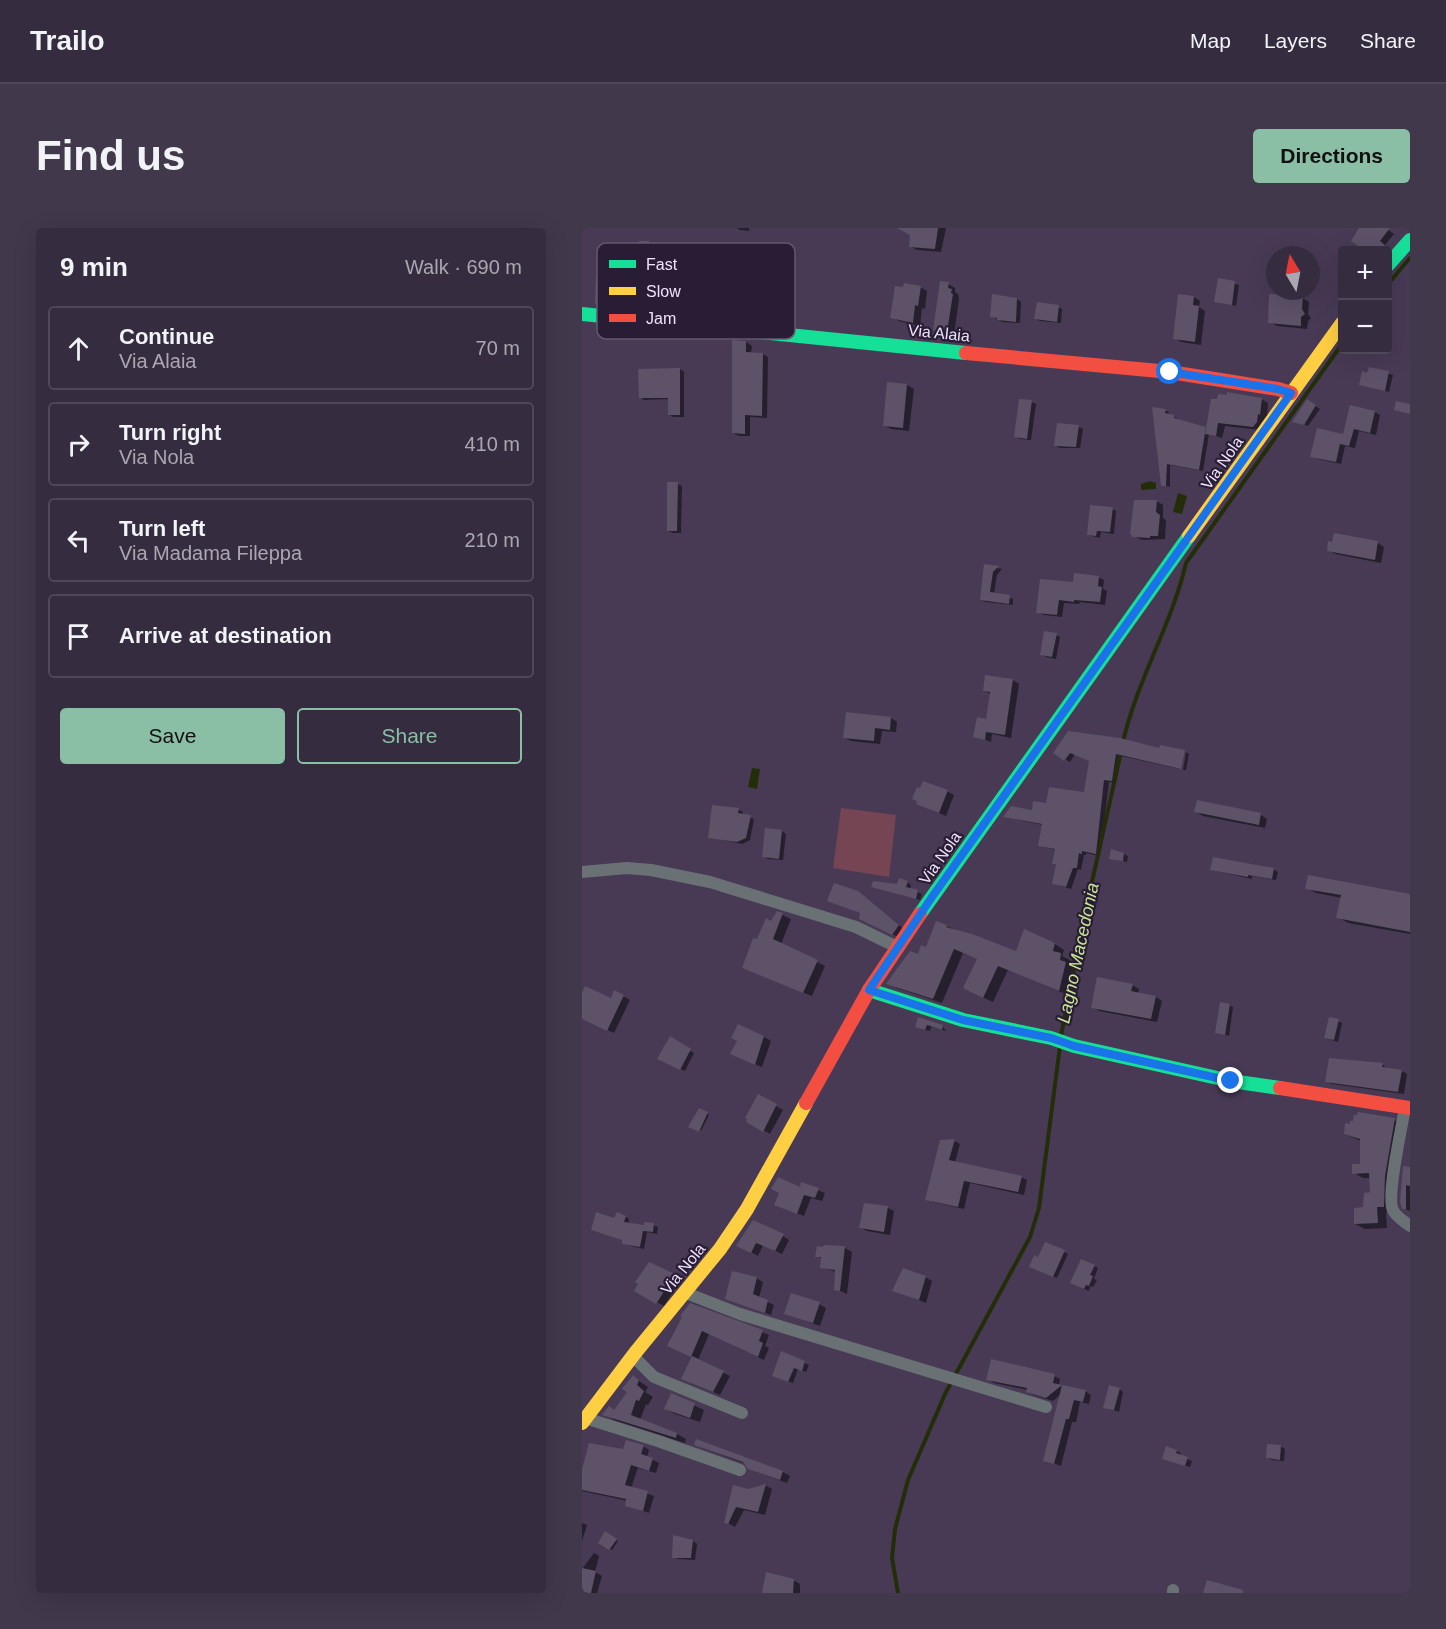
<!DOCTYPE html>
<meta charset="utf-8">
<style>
body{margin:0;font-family:Arial,sans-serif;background:#41384b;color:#f1f3f6}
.controls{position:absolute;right:18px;top:18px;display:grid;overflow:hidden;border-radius:6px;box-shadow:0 6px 24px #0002}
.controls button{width:54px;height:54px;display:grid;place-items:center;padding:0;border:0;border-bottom:2px solid #504859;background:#362c40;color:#f1f3f6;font:30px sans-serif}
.compass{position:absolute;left:684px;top:18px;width:54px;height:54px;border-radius:50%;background:#362c40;box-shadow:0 6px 24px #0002;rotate:350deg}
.stop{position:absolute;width:18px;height:18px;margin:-14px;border:4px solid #1a73e8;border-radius:50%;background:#fff}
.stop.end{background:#1a73e8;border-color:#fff;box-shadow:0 2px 6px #0008}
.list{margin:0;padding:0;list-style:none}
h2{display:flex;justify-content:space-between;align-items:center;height:78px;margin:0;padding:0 24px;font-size:26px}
h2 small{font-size:20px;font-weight:400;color:#aaa7b1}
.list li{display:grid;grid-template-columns:39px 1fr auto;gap:18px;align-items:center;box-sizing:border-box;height:84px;margin:0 12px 12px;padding:0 12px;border:2px solid #504859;border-radius:6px}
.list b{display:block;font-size:22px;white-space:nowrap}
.list p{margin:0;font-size:20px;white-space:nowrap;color:#aaa7b1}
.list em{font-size:20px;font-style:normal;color:#aaa7b1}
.actions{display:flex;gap:12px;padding:18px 24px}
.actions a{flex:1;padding:14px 0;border:2px solid #8abfa5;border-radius:6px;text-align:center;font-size:21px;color:#8abfa5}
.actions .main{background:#8abfa5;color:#111}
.icon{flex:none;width:33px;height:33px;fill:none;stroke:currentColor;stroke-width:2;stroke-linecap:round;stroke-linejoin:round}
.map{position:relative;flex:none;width:828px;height:1365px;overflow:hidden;border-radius:6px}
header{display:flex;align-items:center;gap:36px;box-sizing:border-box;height:84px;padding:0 30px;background:#362c40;border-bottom:2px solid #504859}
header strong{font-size:28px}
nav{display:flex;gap:33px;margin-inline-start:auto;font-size:21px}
.intro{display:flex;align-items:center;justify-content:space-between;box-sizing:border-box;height:144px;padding:0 36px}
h1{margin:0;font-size:42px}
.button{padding:15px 27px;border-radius:6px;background:#8abfa5;color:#111;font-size:21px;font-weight:700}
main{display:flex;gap:36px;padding:0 36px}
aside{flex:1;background:#362c40;border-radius:6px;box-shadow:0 6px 24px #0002}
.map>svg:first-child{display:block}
</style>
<header>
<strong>Trailo</strong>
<nav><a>Map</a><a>Layers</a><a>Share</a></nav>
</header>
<div class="intro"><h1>Find us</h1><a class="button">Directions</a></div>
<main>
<aside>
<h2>9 min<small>Walk · 690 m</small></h2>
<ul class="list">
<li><svg class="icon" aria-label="ahead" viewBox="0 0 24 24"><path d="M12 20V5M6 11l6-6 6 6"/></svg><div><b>Continue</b><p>Via Alaia</p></div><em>70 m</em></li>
<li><svg class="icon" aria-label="right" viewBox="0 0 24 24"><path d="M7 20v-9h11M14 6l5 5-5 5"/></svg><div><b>Turn right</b><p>Via Nola</p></div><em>410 m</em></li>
<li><svg class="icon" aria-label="left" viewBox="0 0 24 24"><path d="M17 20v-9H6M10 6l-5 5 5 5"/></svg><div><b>Turn left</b><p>Via Madama Fileppa</p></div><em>210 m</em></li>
<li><svg class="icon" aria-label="arrive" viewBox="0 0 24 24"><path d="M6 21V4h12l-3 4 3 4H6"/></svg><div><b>Arrive at destination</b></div></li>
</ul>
<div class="actions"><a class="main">Save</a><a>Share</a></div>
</aside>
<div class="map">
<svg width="828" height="1365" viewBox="0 0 828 1365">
<rect width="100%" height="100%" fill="#483a55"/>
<polygon fill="#754553" points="259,580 314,587 307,649 251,640"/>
<g fill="#232e09">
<polygon points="568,253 574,255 574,261 559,262 559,256"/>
<polygon points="596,265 605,268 600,286 591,284"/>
<polygon points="170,540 178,541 175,561 166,559"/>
</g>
<g fill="#0007">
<polygon points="155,0 167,0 167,3 158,2"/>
<polygon points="329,0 364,0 359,24 335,22 328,18"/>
<polygon points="779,0 804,0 812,6 803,17 811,24 806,31 806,22 785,22 771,13"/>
<polygon points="637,52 657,57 654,78 634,73"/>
<polygon points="366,56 373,60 373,64 376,66 377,71 372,107 359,105 352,101"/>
<polygon points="338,59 345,63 343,81 340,80 338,98 317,93 310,89"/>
<polygon points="597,67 612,69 618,73 617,79 623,83 619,117 599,114 593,110"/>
<polygon points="411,68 435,71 439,74 438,95 420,94 409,88"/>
<polygon points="720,70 727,74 726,86 729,90 726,93 725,101 695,98 688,94"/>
<polygon points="476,79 480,81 479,95 458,93 454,91"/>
<polygon points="164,114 170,118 169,126 181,126 186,129 185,190 168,189 168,208 157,208 151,205"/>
<polygon points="98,141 102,144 102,189 91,189 87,186 87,171 62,172 58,169"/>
<polygon points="788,141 811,147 807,164 779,156 787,146"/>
<polygon points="325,157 332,161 327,203 309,201 302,197"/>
<polygon points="679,171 686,175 685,189 678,202 643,198 640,210 627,206 621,243 588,237 588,259 580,257 571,181 584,183 587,184 586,187 595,190 595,193 626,201 630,172"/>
<polygon points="726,173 738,181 726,198 712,193"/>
<polygon points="449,174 454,176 449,212 438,211 434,208"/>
<polygon points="793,184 798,187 794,207 777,203 773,220 763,218 759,236 736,231 730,228 762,208"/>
<polygon points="476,197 497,199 501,201 498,220 478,220 474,218"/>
<polygon points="95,256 100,258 99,305 91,305 86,303"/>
<polygon points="574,273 581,277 581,290 584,292 583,311 560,312 552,308"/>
<polygon points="530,281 534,283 532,306 519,304 518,310 506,307"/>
<polygon points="796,315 802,319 799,335 753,326 746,322"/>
<polygon points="404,338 420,341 415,347 412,366 431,371 431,377 404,374 399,372"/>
<polygon points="516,349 522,352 521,361 525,363 523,377 498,374 497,376 482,375 480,389 462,387 456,384 492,356"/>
<polygon points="474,407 478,409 474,431 464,429 460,426"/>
<polygon points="431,452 437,456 429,510 410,506 409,514 393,508 405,493 409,466 402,463"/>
<polygon points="265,486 309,490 315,494 314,504 300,503 298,516 269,513 262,509"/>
<polygon points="578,522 602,523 598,541 539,528 534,555 527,554 518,628 504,625 504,627 502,627 499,642 496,641 489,661 472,656 475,637 472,635 474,622 458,618 461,597 423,589 451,583 503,565 509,533 493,526 488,534 473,524"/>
<polygon points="604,524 607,526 604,542 601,542"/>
<polygon points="365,563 372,567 364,588 343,579"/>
<polygon points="131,578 157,582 161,584 160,587 172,591 168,612 160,616 128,609"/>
<polygon points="614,584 679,587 685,591 683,600 621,588"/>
<polygon points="184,601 200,603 204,606 201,632 186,631 181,628"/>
<polygon points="542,626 546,628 545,634 529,630"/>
<polygon points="691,641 696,644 694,652 670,648 670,651 630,642"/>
<polygon points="325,654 329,657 328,661 340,666 338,672 295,660 316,658"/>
<polygon points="725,660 828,667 828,706 766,695 756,689 760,670 734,665"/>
<polygon points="282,669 322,701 316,709 285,694 280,685"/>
<polygon points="196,685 209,691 199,716 243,738 230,768 170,744 176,713"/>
<polygon points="364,698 435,725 443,703 473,716 482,722 480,728 488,732 487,737 492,740 486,767 426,742 411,774 391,765 396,731 381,725 360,775 315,760 307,755 345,721"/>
<polygon points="550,757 557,761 556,766 574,769 580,773 575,794 517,783 511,779"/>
<polygon points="0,763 29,772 41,768 48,772 32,805 0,791"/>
<polygon points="647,777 651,779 647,808 635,804"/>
<polygon points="337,791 361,799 364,803 349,799 348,803 339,801"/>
<polygon points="756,793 760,795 756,814 744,810"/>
<polygon points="182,809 189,813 180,839 157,830"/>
<polygon points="88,810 112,825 103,843 81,833"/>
<polygon points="800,836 805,841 820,843 825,846 822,866 750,856 744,853"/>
<polygon points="177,868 201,882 188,906 166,893"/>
<polygon points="118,882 127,887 119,903 108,898"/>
<polygon points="812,892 822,897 811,983 804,984 805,1000 783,1001 773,996 789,965 788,950 781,950 772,945 779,937 779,913 763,906"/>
<polygon points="359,913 373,913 378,916 373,934 439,949 445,952 442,967 388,955 382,981 351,974 345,971"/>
<polygon points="828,941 828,983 821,980 819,974"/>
<polygon points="220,956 243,965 240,973 229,970 222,988 200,980 219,961"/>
<polygon points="283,977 306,980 312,983 308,1007 285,1003 279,1000"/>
<polygon points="44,989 47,991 46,996 63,999 63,995 76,999 75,1006 65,1004 62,1021 45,1017 41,1015 42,1012 10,1002"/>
<polygon points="201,1008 207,1012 200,1026 181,1017 176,1028 156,1017"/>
<polygon points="263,1020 270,1024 265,1066 254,1061 254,1044 239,1039 240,1031 235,1028"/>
<polygon points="482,1024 486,1026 475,1050 452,1040 457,1031"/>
<polygon points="512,1038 516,1040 512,1051 515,1052 511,1059 508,1058 507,1063 494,1057"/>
<polygon points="92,1047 99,1051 82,1078 54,1063"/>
<polygon points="343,1049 350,1053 344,1075 312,1062"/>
<polygon points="174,1050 181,1054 177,1070 192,1077 189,1087 144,1070"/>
<polygon points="237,1076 244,1080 238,1098 204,1085"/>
<polygon points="109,1077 187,1107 183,1118 187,1120 182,1132 127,1106 116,1132 148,1148 138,1167 107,1154 111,1129 94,1121"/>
<polygon points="200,1125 227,1137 224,1144 216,1141 211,1155 196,1150"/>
<polygon points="472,1148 478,1151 477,1158 503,1163 509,1167 507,1176 498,1174 494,1194 490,1194 479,1238 463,1232 479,1166 471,1173 452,1167 446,1164 446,1162 412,1155 406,1151"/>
<polygon points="51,1149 66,1159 63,1164 71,1169 66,1177 64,1176 58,1192 95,1206 104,1211 103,1215 32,1192 23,1186 33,1183 48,1163"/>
<polygon points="537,1161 541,1164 537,1184 523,1179"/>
<polygon points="90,1167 122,1182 118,1194 93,1186 84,1181"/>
<polygon points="115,1213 201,1244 208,1248 205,1255 175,1244 164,1236 121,1220 114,1216"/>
<polygon points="61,1218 67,1222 65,1229 77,1235 74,1245 56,1240 49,1260 72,1268 67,1285 44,1277 46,1273 0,1263 0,1247"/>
<polygon points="698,1218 703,1221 702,1233 690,1232 686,1230"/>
<polygon points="594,1223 599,1225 598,1228 610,1233 608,1239 586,1232"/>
<polygon points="183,1257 190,1261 183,1287 162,1282 153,1299 144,1294 152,1259 166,1262"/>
<polygon points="0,1295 5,1297 0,1313"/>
<polygon points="24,1305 36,1313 30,1322 18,1314"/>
<polygon points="111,1313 115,1316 113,1332 96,1331 91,1329"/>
<polygon points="12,1325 17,1328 13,1344 20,1348 15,1365 0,1365 0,1341"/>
<polygon points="211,1352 218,1356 218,1365 181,1365"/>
</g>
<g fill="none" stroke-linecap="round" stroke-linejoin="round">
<g stroke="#232e09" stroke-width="4">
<polyline points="806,56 828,30"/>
<path d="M541 514C555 452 590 396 604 335L760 116"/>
<polyline points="479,808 503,685 539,524"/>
<polyline points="316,1365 310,1330 313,1301 326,1252 363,1166 448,1009 457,980 478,818"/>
</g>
</g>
<g fill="#5d5268">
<polygon points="315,0 356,0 353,21 327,19 328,7"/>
<polygon points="777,0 808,0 798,13 806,20 804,22 782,22 769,13"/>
<polygon points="57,13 67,13 66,28 102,30 100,58 34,54 35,23 57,24"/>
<polygon points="14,48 34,48 34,61 23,61 22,77 13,76"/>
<polygon points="636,50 653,53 650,77 632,74"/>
<polygon points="358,53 367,54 366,60 370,61 369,65 371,66 365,104 351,102"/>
<polygon points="322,55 339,58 336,78 333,77 331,95 308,90 313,58 321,59"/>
<polygon points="410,66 435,70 434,94 415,92 415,90 408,89"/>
<polygon points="596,66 612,68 611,77 617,78 613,114 591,111"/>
<polygon points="687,66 721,68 720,81 723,86 719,89 719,98 686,95"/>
<polygon points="455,74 477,77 475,94 452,91"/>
<polygon points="150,112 164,113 164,124 181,125 180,188 163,187 163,206 150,205"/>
<polygon points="787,139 807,143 803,163 777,157 780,143 785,145"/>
<polygon points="98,140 98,187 86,187 86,170 57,170 56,141"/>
<polygon points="305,154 325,156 321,200 301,198"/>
<polygon points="645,164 680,170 678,187 676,186 675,194 671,199 636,195 634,208 623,206 629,171 635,171 636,166 645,167"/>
<polygon points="437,171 450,172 445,211 432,209"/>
<polygon points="725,171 734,177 722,197 710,194"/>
<polygon points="814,173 828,176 828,186 812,182"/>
<polygon points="768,177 793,183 788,205 772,201 767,218 758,216 754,234 728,229 735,200 761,206"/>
<polygon points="570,179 584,181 583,185 592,187 592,190 624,199 617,242 585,236 584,258 579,258"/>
<polygon points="475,195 497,197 494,219 472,218"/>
<polygon points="85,254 96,254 95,303 85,303"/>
<polygon points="552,272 575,272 574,284 578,287 576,308 568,308 568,310 551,309 548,306"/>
<polygon points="508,277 531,279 528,304 515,303 514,308 505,307"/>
<polygon points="752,305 796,313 793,332 745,323 746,313 750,314"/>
<polygon points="402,336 417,338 411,344 408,364 428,367 427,376 398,372"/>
<polygon points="492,345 517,348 516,358 520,359 518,374 492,372 492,374 477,372 475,387 454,385 458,351 491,354"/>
<polygon points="462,403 475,405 470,429 458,427"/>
<polygon points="403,447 431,451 423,507 404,504 403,512 391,509 395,489 404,491 408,464 401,463"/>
<polygon points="264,484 309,489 308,502 293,500 292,513 261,510"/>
<polygon points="486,503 538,510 577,520 578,517 603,522 599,541 534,526 530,553 522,552 514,626 500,623 500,626 497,625 495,640 491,640 484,659 470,656 474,636 470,636 473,621 456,618 460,596 421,589 429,578 450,582 451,573 464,575 467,559 502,564 507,533 488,525 482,533 471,525"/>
<polygon points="341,553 366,562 357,585 334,576 335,573 330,571 335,559 338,560"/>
<polygon points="615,572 679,585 677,597 612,584"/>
<polygon points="130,577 157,580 156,585 169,587 164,610 155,614 126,610"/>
<polygon points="183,600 200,602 197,631 180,629"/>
<polygon points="529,621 542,625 541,633 527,631"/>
<polygon points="631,629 692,640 690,651 666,647 666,649 628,642"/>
<polygon points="726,647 828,666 828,704 754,690 759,667 723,661"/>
<polygon points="317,650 326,653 324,659 336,662 334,671 289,659 291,653 315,656"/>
<polygon points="252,655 276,663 317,697 310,707 277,691 278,685 245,673"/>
<polygon points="195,683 201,685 191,711 236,732 221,765 160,740 171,710 175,711 184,690 189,693"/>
<polygon points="354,693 365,697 364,699 390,706 434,723 442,701 473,715 471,723 479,725 478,732 484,734 477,763 416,738 401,770 381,760 395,731 372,721 351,771 304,756 328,723 336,726 339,717 344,719"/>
<polygon points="515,749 551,756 549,763 574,768 569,791 509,780"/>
<polygon points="3,758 29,770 32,762 42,767 25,803 0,791 0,764"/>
<polygon points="638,774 648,776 643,807 633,805"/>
<polygon points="336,789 361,797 360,802 345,797 343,802 333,799"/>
<polygon points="747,789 757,791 752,812 742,810"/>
<polygon points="156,796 182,808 173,837 148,826 155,813 149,810"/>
<polygon points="88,808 109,821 98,842 75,831"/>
<polygon points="747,830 801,835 800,839 820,842 816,864 743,854"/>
<polygon points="176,866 195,876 181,904 164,894 165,891 163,890"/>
<polygon points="117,880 126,884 117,904 106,899"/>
<polygon points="776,884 813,890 803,948 802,979 795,979 796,995 772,996 772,980 781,979 782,965 788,964 787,945 770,946 770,936 778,936 778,911 762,906 763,895 768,896 768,893 771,893 772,887 775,887"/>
<polygon points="373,911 367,932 440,948 436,964 382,953 376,979 343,972 358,912"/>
<polygon points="821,938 828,939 828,958 824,957 824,981 820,981 818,974"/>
<polygon points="196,949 218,959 219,954 237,960 233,970 222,967 215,986 192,977 197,965 189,961"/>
<polygon points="282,975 306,978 302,1004 277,1000"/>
<polygon points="14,984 32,990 35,984 44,988 42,994 62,997 62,994 72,995 71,1004 61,1003 58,1019 40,1016 40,1012 9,1002"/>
<polygon points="171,992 202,1006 193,1023 174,1015 169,1025 154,1018"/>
<polygon points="463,1014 483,1022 471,1049 447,1039 452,1027 456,1029"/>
<polygon points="242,1017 263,1018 258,1063 252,1062 253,1042 238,1040 239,1029 233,1029 235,1018 241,1019"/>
<polygon points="499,1031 513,1037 508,1047 511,1048 507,1058 504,1057 502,1061 488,1055"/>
<polygon points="67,1034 93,1046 74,1076 52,1063 56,1056 53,1054"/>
<polygon points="321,1040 344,1048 337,1072 310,1063"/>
<polygon points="150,1043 175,1049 171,1066 186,1072 183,1085 143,1071"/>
<polygon points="209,1065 238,1074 231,1095 202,1086"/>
<polygon points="108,1075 181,1102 177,1113 181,1115 176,1129 120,1103 109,1129 85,1118 100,1089 98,1088"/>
<polygon points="199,1123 223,1133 220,1143 212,1140 206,1154 190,1148"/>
<polygon points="110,1128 142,1143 131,1164 99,1151"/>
<polygon points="409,1131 473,1146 471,1155 504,1162 501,1174 492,1172 487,1191 484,1191 472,1236 461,1233 480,1157 464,1170 444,1164 445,1160 404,1152"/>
<polygon points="51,1147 57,1152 55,1157 62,1163 57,1173 54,1172 49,1187 95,1205 94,1210 20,1187 27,1178 32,1182 45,1164 40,1161"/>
<polygon points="527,1157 538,1160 532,1182 521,1180"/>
<polygon points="89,1165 113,1175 108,1190 82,1181"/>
<polygon points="114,1211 201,1243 198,1252 166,1241 161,1234 112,1217"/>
<polygon points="44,1212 62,1217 59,1226 71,1230 67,1243 49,1237 43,1257 66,1263 61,1283 43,1278 44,1271 0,1262 0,1241 7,1215 41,1221"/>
<polygon points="685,1216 699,1217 698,1232 684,1230"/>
<polygon points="584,1218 595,1222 594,1225 606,1229 603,1238 580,1231"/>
<polygon points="184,1256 176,1284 154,1279 146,1296 142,1295 151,1257 166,1261"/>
<polygon points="23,1303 35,1311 27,1322 16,1315"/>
<polygon points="91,1307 111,1312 109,1330 90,1330"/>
<polygon points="0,1340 14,1343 9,1365 0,1365"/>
<polygon points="184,1344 212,1351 211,1365 180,1365"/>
<polygon points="625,1352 661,1362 661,1365 621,1365"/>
</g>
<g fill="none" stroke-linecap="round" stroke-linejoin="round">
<g stroke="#697175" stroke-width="12">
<polyline points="0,644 45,640 69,642 128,654 274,699 315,719"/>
<path d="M823 880C820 898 804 969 811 982 814 989 822 993 828 998"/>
<polyline points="104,1065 158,1086 464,1179"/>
<polyline points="53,1125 55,1132 72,1149 160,1185"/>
<polyline points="3,1190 76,1213 158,1242"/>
<polyline points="591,1365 591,1362"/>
</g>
<g stroke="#16e098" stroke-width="14">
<polyline points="806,37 828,12"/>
<polyline points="0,86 384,125"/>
<polyline points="338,686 607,308"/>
<polyline points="287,762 381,792 469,810 492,818 649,853 698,860"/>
</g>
<g stroke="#ffcf43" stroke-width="14">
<polyline points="607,308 760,95"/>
<polyline points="0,1195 53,1125 138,1021 165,981 224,875"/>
</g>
<g stroke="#f24e42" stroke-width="14">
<polyline points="384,125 588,144 696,161 709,165"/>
<polyline points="698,860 828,880"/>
<polyline points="224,875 287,762 338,686"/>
</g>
</g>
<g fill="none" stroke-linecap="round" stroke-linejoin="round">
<polyline stroke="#1a73e8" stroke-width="8" points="588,144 696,161 709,165 350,669 287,762 381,792 469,810 492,818 649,853"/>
</g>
<g text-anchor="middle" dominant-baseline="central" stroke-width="4.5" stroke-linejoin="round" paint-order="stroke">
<g font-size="16" fill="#eee3fc" stroke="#281d34">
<text transform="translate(357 105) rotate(6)">Via Alaia</text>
<text transform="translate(640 235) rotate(-55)">Via Nola</text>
<text transform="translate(358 630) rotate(-55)">Via Nola</text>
<text transform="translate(101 1041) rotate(-51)">Via Nola</text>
</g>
<g font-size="18" font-style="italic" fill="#c8e893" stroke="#281d34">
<text transform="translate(496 725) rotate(-78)">Lagno Macedonia</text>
</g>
</g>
<rect x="15" y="15" width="198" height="96" rx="9" fill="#281d34" stroke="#635870" stroke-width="1.5"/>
<rect x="27" y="32" width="27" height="8" fill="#16e098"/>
<rect x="27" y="59" width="27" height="8" fill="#ffcf43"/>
<rect x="27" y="86" width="27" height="8" fill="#f24e42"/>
<g font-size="16" fill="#eee3fc">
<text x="64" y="42">Fast</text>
<text x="64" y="69">Slow</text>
<text x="64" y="96">Jam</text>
</g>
</svg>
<div class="controls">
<button>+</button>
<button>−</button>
</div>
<svg class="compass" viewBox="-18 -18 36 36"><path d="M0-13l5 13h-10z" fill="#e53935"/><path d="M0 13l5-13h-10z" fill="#aaa7b1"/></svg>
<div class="stop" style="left:588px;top:144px"></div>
<div class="stop end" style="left:649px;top:853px"></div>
</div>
</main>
